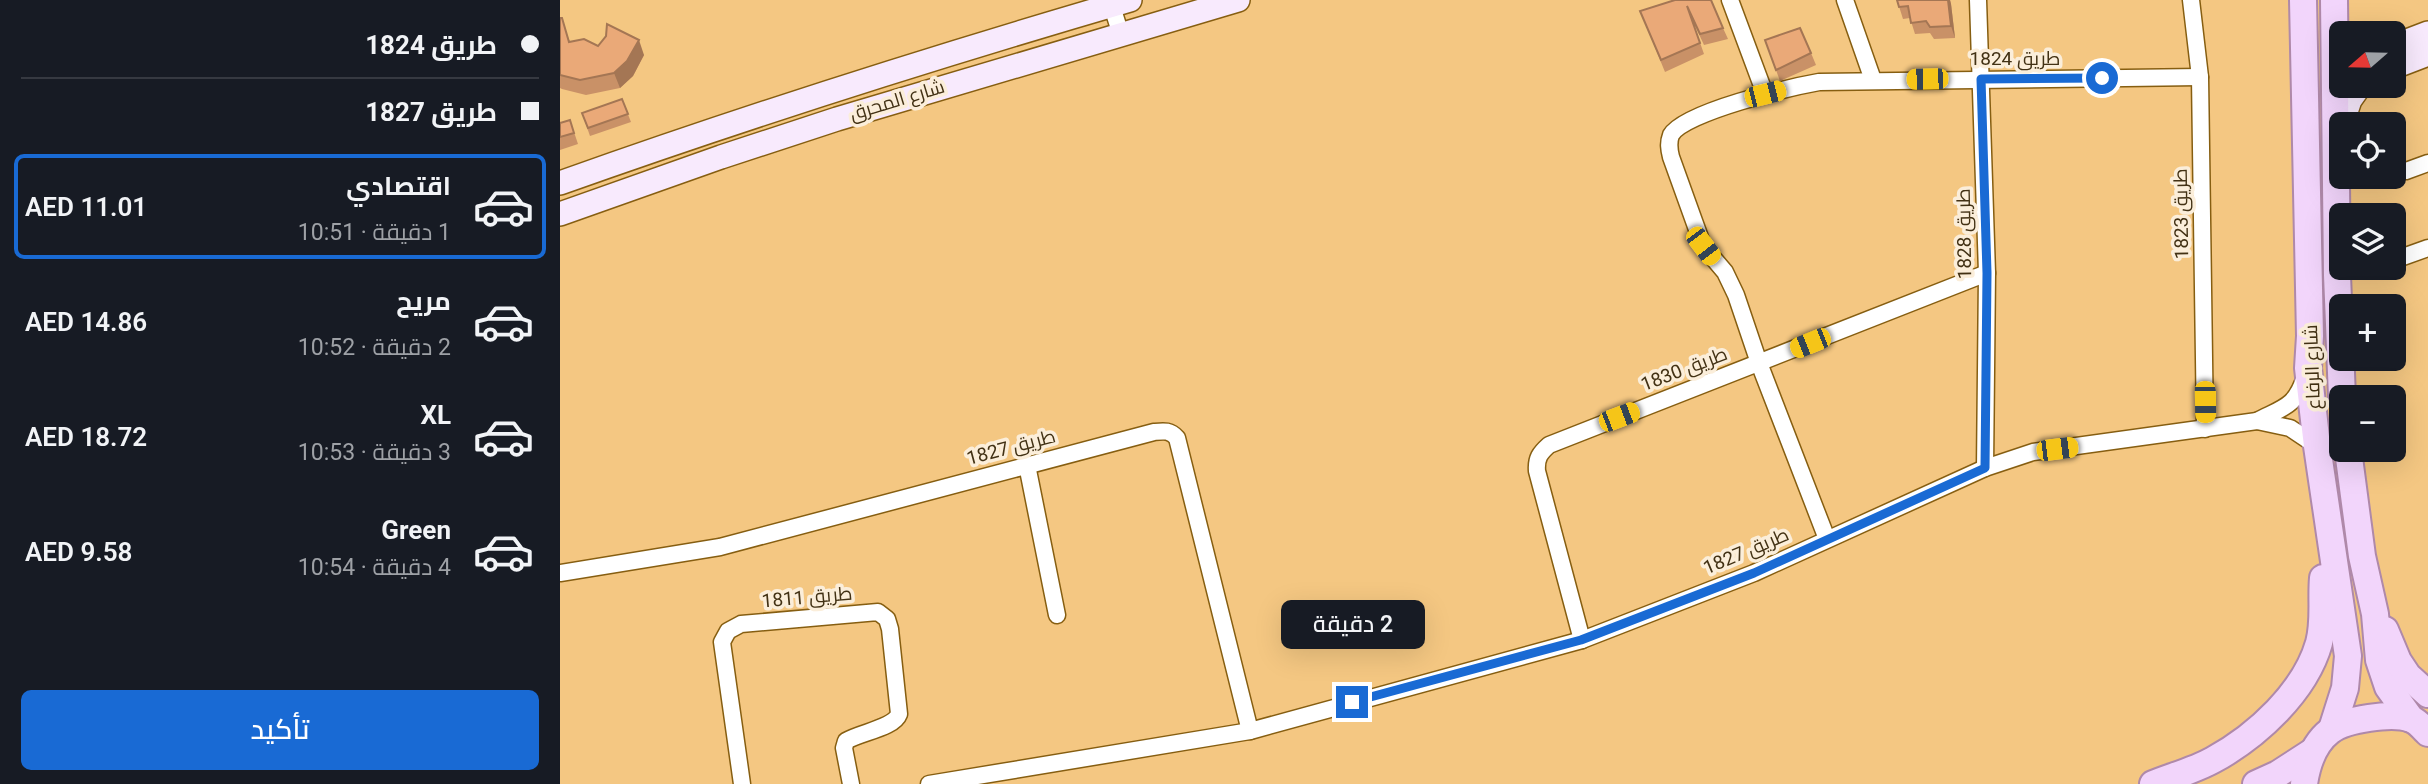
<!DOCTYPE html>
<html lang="ar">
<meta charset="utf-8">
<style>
:root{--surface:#171b24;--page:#20242c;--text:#f1f3f6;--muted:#9ea1a6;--line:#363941;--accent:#196ad4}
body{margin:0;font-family:Roboto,Cairo,sans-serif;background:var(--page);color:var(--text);direction:rtl;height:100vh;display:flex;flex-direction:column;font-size:26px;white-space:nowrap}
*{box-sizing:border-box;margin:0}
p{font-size:23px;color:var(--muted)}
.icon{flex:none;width:38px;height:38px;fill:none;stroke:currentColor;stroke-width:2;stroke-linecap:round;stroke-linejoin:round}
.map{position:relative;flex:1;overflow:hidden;direction:ltr}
.sheet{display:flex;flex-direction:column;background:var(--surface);width:560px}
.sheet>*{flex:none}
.banner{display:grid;align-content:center;height:154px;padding:0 21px;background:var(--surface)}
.needle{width:46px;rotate:250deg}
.controls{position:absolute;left:1769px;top:21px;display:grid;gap:14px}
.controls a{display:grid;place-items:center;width:77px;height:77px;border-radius:10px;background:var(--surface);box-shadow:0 7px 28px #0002;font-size:35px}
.end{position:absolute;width:32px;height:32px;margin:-16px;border:9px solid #196ad4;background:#fff;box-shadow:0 0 0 4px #fff}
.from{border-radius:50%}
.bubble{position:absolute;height:49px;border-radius:10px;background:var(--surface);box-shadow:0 7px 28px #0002;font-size:23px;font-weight:600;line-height:49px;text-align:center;direction:rtl}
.car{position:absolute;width:21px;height:42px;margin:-21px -10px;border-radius:9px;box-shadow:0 0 5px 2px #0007;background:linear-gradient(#f5c518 24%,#345 0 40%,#f5c518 0 76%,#345 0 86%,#f5c518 0)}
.banner b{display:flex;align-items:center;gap:24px;height:66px;font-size:26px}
.banner b+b{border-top:2px solid var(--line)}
.banner i{width:18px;height:18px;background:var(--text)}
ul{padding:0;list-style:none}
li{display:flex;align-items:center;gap:21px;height:105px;margin:0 14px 10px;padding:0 7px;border:4px solid transparent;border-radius:10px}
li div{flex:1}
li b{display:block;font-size:26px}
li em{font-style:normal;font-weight:600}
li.on{border-color:var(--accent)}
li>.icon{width:63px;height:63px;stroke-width:1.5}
.cta{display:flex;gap:14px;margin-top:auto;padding:14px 21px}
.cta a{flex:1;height:80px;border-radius:10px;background:var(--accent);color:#fff;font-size:28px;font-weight:600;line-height:80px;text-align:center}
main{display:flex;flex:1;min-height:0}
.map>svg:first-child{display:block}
</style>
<main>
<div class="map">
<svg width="1868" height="784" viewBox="0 0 1868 784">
<rect width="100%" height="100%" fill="#f4c782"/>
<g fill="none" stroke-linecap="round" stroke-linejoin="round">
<g stroke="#865e11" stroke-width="19">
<g id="street">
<polyline points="550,0 561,35"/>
<polyline points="1170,0 1205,94"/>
<polyline points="1285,0 1313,80"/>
<polyline points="1418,0 1427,273 1425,468"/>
<polyline points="1631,0 1640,77 1645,429"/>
<polyline points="1846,171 1868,163"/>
<polyline points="1840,258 1868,248"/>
<path d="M1745,377C1735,407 1724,407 1697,421L1730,428L1757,446"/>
<polyline points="467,465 497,615"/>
<path d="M1267,539L1199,363L1176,295L1165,272L1143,246L1111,157C1109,149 1108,143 1111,135C1124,112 1231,87 1259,82L1640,77"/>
<path d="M0,573L160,547L594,432C604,431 610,430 617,438L690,731"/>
<path d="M1022,640L977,471C976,458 980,453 989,445L1427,273"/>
<path d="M182,784L162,642L168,631L181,624L318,612L327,619L330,629L339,714C334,728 301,732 286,741L284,748L291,784"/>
<polyline points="369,784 690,731 1022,640 1194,573 1425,468 1473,452 1697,421"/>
</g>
</g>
<g stroke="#865e11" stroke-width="26">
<g id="secondary">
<polyline points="1834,46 1868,33"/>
<polyline points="1834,67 1868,54"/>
<polyline points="1782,124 1790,100 1800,86"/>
<path d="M0,183C188,116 378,56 570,0"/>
<polyline points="0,214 161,157 277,119 678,0"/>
</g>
</g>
<g stroke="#af89a9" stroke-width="30">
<g id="primary">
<polyline points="1743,0 1750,336 1748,368 1757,446 1788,656 1785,688 1772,729"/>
<polyline points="1774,0 1777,275 1782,397"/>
<polyline points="1788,450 1802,556 1815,614 1819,660 1828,687 1851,719"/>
<polyline points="1825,630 1838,661 1848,676 1868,694"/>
<path d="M1593,784C1613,776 1635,770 1653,760C1697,736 1745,692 1759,643C1765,621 1761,600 1763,578"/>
<polyline points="1696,784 1718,774 1752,752"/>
<path d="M1744,784C1747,764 1753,744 1770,731C1785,719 1833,712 1851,719C1857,721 1863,728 1868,733"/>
</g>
</g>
<use href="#street" stroke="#fff" stroke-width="16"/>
<use href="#secondary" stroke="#f8eafd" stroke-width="23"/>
<use href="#primary" stroke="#f2d5fb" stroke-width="26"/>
</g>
<g fill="#c99167">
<polygon points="1115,0 1163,28 1168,39 1144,45 1131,17 1144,54 1105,72 1080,11"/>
<polygon points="1337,0 1390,0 1391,4 1395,38 1374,39 1370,33 1355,34 1350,18 1343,19"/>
<polygon points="0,18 10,42 38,46 46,36 84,55 73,76 60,88 26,95 2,89 0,88"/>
<polygon points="1205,40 1251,53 1256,65 1220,81"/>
<polygon points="62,99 71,122 30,136 22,113"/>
<polygon points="10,120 18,144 0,150 0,121 1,123"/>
</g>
<g fill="#a47654">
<polygon points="1388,0 1390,0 1391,4 1395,38 1391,26"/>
<polygon points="79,40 84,55 73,76 60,88 54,73"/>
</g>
<g fill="#eaa978" stroke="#a47654" stroke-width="2">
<polygon points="1115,0 1151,0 1163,28 1140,34 1127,6 1140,43 1101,60 1080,11"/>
<polygon points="1337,0 1388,0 1391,26 1370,27 1366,21 1351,23 1348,6 1339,7"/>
<polygon points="0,18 2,18 9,42 24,39 38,46 46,36 47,24 79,40 67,61 54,73 20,80 0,75"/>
<polygon points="1240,28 1251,53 1216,70 1205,40"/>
<polygon points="62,99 68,114 28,128 22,113"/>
<polygon points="10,120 14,133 0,137 0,123"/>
</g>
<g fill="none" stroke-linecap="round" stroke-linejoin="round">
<polyline stroke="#196ad4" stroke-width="9" points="792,702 1021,640 1194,573 1425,468 1427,273 1421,79 1542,78"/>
</g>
<g text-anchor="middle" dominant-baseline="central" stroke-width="7" stroke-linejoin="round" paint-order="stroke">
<g font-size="19" fill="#423114" stroke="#fbeeda">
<text x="1455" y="58">طريق 1824</text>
<text transform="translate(337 100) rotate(-17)">شارع المحرق</text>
<text transform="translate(1621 214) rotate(-91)">طريق 1823</text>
<text transform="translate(1404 234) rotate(-91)">طريق 1828</text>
<text transform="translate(1752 367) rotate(-92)">شارع الرفاع</text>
<text transform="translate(1124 369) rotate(-21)">طريق 1830</text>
<text transform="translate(451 447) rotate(-15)">طريق 1827</text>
<text transform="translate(1186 551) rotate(-23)">طريق 1827</text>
<text transform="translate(247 597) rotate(-5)">طريق 1811</text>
</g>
</g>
</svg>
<div class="controls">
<a><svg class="needle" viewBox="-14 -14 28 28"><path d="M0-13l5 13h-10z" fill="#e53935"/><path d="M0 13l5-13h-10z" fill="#9ea1a6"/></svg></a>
<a><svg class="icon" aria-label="locate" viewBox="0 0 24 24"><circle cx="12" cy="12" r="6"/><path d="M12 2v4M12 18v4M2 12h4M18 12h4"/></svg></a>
<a><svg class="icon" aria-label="layers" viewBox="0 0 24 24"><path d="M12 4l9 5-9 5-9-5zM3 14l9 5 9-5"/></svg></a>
<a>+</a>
<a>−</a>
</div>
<i class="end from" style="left:1542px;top:78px"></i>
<i class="end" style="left:792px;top:702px"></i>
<div class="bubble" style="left:721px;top:600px;width:144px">2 دقيقة</div>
<i class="car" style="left:1367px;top:79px;rotate:269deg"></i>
<i class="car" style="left:1205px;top:94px;rotate:76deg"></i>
<i class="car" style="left:1143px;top:246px;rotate:143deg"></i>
<i class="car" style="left:1250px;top:343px;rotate:248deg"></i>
<i class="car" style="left:1645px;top:402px;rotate:179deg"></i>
<i class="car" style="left:1059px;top:417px;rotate:69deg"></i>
<i class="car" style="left:1497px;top:449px;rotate:83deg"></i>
</div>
<section class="sheet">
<div class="banner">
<b><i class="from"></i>طريق 1824</b>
<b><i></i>طريق 1827</b>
</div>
<ul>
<li class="on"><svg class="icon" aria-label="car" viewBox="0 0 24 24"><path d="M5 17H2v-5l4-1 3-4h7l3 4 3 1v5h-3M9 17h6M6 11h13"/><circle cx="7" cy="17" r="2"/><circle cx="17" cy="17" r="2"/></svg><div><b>اقتصادي</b><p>1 دقيقة · 10:51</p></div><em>AED 11.01</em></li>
<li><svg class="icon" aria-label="car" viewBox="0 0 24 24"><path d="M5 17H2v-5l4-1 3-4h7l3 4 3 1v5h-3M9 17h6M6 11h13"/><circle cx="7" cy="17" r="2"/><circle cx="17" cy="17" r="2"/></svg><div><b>مريح</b><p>2 دقيقة · 10:52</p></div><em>AED 14.86</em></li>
<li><svg class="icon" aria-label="car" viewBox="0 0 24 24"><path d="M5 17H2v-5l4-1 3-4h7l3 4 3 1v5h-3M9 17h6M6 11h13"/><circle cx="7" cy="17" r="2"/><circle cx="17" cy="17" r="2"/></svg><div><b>XL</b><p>3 دقيقة · 10:53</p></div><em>AED 18.72</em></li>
<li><svg class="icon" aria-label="car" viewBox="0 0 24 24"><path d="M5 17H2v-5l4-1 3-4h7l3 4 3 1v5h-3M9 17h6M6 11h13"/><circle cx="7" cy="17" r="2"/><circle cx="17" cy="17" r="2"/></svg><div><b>Green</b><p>4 دقيقة · 10:54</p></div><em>AED 9.58</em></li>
</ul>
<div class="cta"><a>تأكيد</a></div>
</section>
</main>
